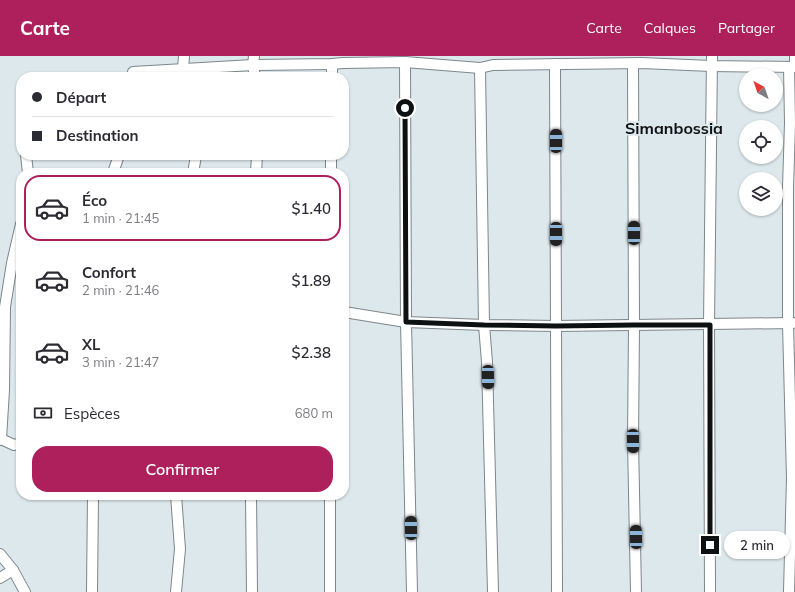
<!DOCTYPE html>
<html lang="fr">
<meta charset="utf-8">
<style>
:root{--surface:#fff;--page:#f7f7f7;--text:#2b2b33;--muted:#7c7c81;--line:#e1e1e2;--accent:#ae205b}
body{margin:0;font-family:Mulish,sans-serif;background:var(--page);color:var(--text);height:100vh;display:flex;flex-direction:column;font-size:15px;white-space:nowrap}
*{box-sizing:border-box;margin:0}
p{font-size:13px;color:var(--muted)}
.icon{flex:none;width:22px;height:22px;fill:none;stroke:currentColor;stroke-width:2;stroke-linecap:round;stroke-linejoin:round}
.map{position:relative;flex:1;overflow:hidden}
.side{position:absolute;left:16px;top:112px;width:333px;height:332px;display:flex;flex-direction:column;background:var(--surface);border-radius:16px;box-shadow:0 1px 3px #0004}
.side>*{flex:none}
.guide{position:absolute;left:16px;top:16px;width:333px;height:88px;border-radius:16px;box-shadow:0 1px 3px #0004;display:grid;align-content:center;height:88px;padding:0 16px;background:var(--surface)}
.needle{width:26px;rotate:320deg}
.tools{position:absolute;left:739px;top:12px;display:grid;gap:8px}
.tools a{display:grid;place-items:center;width:44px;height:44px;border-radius:50%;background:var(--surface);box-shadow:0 1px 3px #0004;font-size:20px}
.end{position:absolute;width:18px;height:18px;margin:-9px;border:5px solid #0d1112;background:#fff;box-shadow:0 0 0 2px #fff}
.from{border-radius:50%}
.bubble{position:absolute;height:28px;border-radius:14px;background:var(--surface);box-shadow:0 1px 3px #0004;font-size:13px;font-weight:600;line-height:28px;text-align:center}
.car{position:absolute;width:12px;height:24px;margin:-12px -6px;border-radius:5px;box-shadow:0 0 3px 1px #0007;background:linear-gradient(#222 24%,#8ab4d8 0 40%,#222 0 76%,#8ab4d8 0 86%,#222 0)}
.guide b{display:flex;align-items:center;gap:14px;height:38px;font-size:15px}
.guide b+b{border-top:1px solid var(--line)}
.guide i{width:10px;height:10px;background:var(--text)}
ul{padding:7px 0 0;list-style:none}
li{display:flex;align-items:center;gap:12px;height:66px;margin:0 8px 6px;padding:0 8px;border:2px solid transparent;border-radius:16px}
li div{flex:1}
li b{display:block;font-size:15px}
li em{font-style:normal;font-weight:600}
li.selected{border-color:var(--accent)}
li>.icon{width:36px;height:36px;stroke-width:1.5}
.pay{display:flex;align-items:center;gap:10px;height:44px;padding:0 16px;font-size:15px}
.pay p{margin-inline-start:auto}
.button{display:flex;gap:8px;margin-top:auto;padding:8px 16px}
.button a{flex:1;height:46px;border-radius:16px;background:var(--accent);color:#fff;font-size:16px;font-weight:600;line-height:46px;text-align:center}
header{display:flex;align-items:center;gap:24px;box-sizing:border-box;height:56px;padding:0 20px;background:var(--accent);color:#fff}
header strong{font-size:19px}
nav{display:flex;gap:22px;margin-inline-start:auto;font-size:14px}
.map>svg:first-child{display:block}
</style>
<header>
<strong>Carte</strong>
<nav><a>Carte</a><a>Calques</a><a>Partager</a></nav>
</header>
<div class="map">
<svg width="795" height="536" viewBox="0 0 795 536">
<rect width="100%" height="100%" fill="#dde8ec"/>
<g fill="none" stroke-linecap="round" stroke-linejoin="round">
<g stroke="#7d878b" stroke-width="12">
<g id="minor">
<polyline points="254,0 253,9 255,21"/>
<polyline points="405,6 406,266 412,536"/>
<polyline points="555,8 557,536"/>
<polyline points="633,8 634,269 633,385 636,536"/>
<polyline points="795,11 795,0"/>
<polyline points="480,12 484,269 487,306 493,536"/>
<polyline points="183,13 184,0"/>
<polyline points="133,16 253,9 332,8 343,7 405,6 480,12 493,9 642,7 711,10 795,11"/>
<polyline points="332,21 332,8"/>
<polyline points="26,99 28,117"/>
<polyline points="113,117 119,99"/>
<polyline points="193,117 196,100"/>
<polyline points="256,117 257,99"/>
<polyline points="331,117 331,99"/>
<polyline points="344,256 406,266 484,269 556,270 793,267"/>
<polyline points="1,383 4,334 5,251 12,207 21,168"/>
<polyline points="0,384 1,383 14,389 21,387"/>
<polyline points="251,439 252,536"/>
<polyline points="0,498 13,514 25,536"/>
<polyline points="0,522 13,514"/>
<polyline points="92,536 93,439"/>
<polyline points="176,536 180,493 176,439"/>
<polyline points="330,536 330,439"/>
<polyline points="710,536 709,269 712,0"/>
<polyline points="789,536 792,422 788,268 788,132 790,67 789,11"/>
</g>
</g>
<use href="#minor" stroke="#fff" stroke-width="10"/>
</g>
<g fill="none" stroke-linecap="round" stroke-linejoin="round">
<polyline stroke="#0d1112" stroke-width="5" points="405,52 406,266 484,269 556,270 634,269 710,269 710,489"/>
</g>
<g text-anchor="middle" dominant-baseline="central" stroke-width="4" stroke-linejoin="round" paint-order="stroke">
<g font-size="16" font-weight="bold" fill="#0d1112" stroke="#dde8ec">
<text x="674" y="72">Simanbossia</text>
</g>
</g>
</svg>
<div class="tools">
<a><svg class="needle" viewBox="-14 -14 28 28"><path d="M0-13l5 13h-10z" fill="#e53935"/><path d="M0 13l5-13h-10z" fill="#7c7c81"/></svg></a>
<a><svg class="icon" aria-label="locate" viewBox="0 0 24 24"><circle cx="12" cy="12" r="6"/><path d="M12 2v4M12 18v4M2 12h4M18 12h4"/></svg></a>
<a><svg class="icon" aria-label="layers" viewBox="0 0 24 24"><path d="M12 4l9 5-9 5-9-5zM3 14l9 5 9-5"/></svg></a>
</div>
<i class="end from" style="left:405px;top:52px"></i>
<i class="end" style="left:710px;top:489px"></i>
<div class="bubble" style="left:724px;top:475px;width:66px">2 min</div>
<i class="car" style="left:556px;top:85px;rotate:0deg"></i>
<i class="car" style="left:634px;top:177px;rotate:0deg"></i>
<i class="car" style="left:556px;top:178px;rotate:180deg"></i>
<i class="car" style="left:488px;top:321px;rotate:179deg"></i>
<i class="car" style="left:633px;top:385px;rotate:179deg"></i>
<i class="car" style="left:411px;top:472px;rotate:359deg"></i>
<i class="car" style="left:636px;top:481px;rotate:359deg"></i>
<div class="guide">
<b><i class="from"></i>Départ</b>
<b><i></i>Destination</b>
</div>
<section class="side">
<ul>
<li class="selected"><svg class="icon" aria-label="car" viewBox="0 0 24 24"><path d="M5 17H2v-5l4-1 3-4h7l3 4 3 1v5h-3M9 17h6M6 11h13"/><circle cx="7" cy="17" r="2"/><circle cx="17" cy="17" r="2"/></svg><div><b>Éco</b><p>1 min · 21:45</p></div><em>$1.40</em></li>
<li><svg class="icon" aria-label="car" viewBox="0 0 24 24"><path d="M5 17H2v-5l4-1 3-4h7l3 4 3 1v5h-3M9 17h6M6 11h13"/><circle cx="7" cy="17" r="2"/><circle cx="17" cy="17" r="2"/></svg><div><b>Confort</b><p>2 min · 21:46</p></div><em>$1.89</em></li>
<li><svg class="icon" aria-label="car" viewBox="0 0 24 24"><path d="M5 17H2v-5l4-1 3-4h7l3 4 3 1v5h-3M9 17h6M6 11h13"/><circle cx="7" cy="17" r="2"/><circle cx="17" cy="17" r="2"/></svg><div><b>XL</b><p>3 min · 21:47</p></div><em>$2.38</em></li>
</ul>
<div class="pay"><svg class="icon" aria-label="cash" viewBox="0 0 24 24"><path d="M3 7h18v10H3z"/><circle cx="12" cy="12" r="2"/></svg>Espèces<p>680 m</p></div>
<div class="button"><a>Confirmer</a></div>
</section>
</div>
